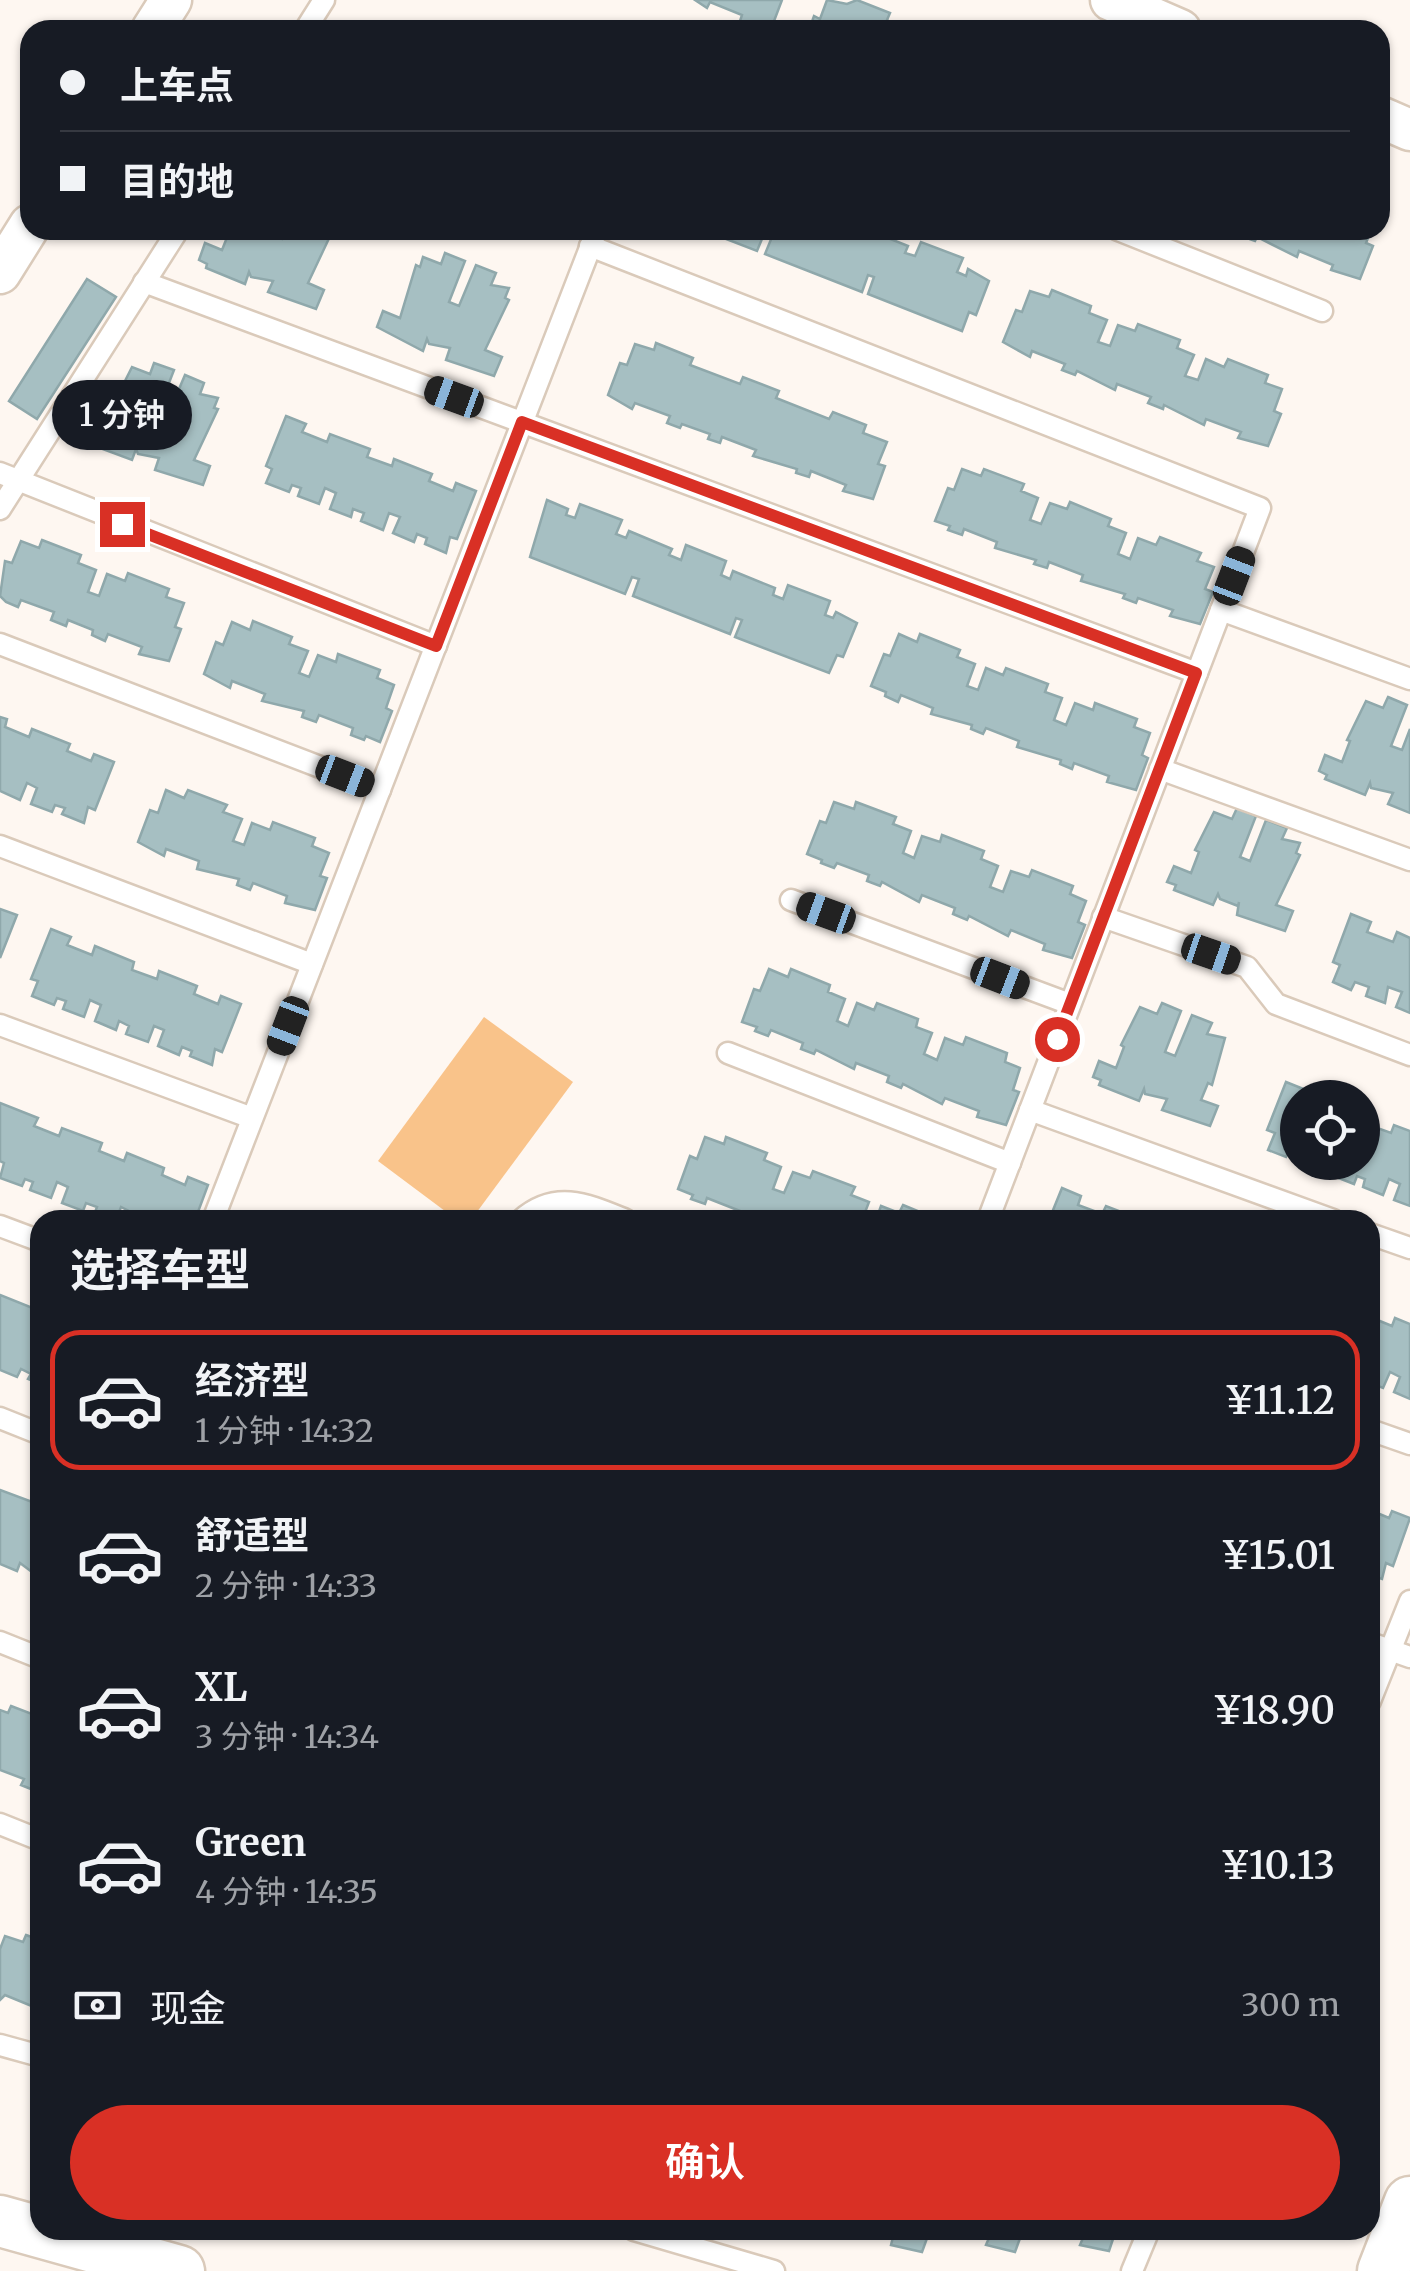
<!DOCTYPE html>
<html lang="zh">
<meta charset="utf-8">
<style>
:root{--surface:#171b24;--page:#242831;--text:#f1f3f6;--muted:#9ea1a6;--line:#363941;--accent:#d93025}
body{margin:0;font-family:Merriweather,"Noto Sans SC",serif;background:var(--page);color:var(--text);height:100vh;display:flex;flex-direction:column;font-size:38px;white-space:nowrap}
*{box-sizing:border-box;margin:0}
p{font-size:32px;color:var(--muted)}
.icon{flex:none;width:55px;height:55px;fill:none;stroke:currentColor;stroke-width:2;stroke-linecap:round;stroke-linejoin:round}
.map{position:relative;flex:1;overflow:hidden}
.drawer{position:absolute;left:30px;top:1210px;width:1350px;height:1030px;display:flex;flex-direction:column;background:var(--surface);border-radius:30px;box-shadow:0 2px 8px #0004}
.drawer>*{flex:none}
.top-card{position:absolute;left:20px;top:20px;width:1370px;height:220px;border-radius:30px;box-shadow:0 2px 8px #0004;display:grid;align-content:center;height:220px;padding:0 40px;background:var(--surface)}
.buttons{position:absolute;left:1280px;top:1080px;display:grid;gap:20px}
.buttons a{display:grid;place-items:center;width:100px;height:100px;border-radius:50%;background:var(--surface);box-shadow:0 2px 8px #0004;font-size:50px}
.end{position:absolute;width:45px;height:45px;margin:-22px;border:12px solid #d93025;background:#fff;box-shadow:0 0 0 5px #fff}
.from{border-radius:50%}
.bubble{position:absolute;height:70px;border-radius:35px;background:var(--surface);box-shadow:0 2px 8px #0004;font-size:32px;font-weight:600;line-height:70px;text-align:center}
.car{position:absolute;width:30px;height:60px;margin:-30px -15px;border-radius:12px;box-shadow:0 0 8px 2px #0007;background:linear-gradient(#222 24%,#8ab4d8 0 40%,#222 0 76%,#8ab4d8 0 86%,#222 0)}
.top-card b{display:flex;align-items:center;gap:35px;height:95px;font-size:38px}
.top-card b+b{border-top:2px solid var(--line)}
.top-card i{width:25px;height:25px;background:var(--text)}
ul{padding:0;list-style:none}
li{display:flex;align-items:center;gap:30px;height:140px;margin:0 20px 15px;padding:0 20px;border:5px solid transparent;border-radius:30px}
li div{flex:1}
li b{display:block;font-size:38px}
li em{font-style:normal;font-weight:600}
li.selected{border-color:var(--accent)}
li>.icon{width:90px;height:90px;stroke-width:1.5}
h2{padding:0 40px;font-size:45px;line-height:120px}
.pay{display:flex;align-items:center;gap:25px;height:110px;padding:0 40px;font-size:38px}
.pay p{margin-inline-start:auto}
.primary-button{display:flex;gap:20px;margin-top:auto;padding:20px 40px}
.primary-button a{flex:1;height:115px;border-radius:60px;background:var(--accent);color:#fff;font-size:40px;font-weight:600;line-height:115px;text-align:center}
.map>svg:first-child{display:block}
</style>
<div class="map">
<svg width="1410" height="2271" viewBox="0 0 1410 2271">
<rect width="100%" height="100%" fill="#fef7f1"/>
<polygon fill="#f9c38a" points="484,1017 573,1082 471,1220 457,1220 378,1161"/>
<g fill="#a6bfc2" stroke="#8fa8ab" stroke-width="2.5">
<polygon points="695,0 782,0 771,29 740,21 742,15 710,2 707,8"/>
<polygon points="827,0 847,4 857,0 890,13 887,20 903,30 809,30 814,16 820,19"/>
<polygon points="230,230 273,230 271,235 282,239 285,230 332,232 308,283 324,290 316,309 268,292 273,281 251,277 249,272 245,284 206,268 207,264 199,260 205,243 222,250"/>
<polygon points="703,230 854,230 863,236 868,230 908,246 905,253 915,256 921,242 963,258 957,272 966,276 968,269 989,281 976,315 969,312 962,331 868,294 874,277 868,275 862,292 765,254 772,237 764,234 757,251"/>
<polygon points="1243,230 1371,230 1366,243 1373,246 1360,279 1331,270 1333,265 1299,251 1297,257 1257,237 1255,241 1241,236"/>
<polygon points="445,253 465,261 449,302 459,306 476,265 496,273 491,285 509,288 505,298 509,300 485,350 502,357 494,376 446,360 450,348 429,344 427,339 423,351 377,327 383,311 400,318 416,265 420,267 423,257 441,264"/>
<polygon points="87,279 116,297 37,419 9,401"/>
<polygon points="1052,290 1091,306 1089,313 1107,320 1098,342 1110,346 1118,325 1135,331 1138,324 1180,340 1177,348 1194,355 1185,376 1198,380 1206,359 1224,367 1228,359 1268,375 1265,383 1282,389 1274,411 1281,414 1268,446 1238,438 1241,432 1206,419 1204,425 1164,405 1163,409 1148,403 1151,397 1117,384 1115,390 1077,371 1075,375 1062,370 1065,364 1032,351 1030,357 1003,342 1016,310 1022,312 1030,291 1049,297"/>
<polygon points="656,343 693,358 690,365 740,384 743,377 779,391 776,398 829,419 833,412 866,425 863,433 887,442 878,464 885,466 873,499 843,491 846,485 811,471 809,477 796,473 797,469 753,456 756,450 722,437 720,443 708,439 710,434 682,424 680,428 667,423 670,416 635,403 632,409 608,395 620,363 627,365 635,344 654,350"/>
<polygon points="154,363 174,370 158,411 168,415 185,375 204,383 200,394 218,398 214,408 218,409 194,460 210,466 203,485 155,470 159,458 138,454 136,449 132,460 92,445 94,440 86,437 92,421 109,427 117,407 113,405 132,367 150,374"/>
<polygon points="286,416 306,424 302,432 327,442 330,434 370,449 367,457 392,466 394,459 432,474 429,481 453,491 456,483 476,491 457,539 450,537 446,553 425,544 427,538 417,534 414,542 393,533 400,517 389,513 383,530 361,521 364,513 353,509 351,517 330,509 336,493 325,488 319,504 298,496 301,488 292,485 289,492 266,483 272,469 266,466"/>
<polygon points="962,469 981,476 984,469 1024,484 1021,491 1038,498 1030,520 1041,524 1050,503 1067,509 1070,502 1111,519 1108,526 1126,533 1118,554 1130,559 1138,538 1156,545 1160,537 1201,553 1197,561 1214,567 1205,589 1213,592 1200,624 1170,616 1173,610 1138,598 1136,603 1123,598 1125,594 1081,581 1083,575 1049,562 1047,568 1034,564 1036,560 995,548 997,542 964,529 962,535 948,530 950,526 935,521 948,488 954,490"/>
<polygon points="547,500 568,509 566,515 575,518 580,504 622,520 616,534 626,538 629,531 672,549 669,555 681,560 686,545 726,561 721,575 730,579 733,571 775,588 773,595 783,599 788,585 830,601 825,615 833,618 836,612 857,623 843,657 837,655 829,673 735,637 742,620 736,618 730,634 633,596 639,579 632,577 625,594 530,557"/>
<polygon points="42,540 81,555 78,563 96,570 88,592 99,596 107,574 125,581 128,573 169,589 166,597 184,603 175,627 181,629 169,661 139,654 142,647 108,634 105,641 92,635 93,630 68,620 66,626 51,620 54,612 21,600 18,607 6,602 0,596 5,561 12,563 21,541 39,548"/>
<polygon points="253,621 292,637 289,644 308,651 299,673 309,677 318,655 336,662 338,654 380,670 377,678 394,685 386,708 392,711 380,742 366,736 364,740 351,735 353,728 319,715 316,722 302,717 304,711 262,701 265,694 232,681 230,688 204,674 216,642 223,645 232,622 250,630"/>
<polygon points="899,634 917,642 920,634 960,650 957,657 975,664 967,686 978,690 986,668 1003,675 1006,668 1048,684 1045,692 1062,698 1054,720 1066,725 1075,703 1093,710 1095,703 1137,719 1134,727 1150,733 1142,755 1148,758 1136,790 1107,782 1109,776 1074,763 1072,769 1060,764 1061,760 1017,747 1019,741 986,728 983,734 971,729 972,725 931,714 933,708 901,695 898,702 885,696 886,692 871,686 884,654 890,656"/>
<polygon points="1388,697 1407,705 1391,746 1402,750 1410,729 1410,813 1388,804 1393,793 1371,788 1370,783 1365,795 1325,779 1327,775 1319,771 1325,755 1342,762 1350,741 1347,740 1366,701 1383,708"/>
<polygon points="0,717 7,719 5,727 29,737 32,729 70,744 67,751 91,761 94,754 114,762 95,810 88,807 84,823 62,814 65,808 55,805 52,812 31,804 37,788 27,783 20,800 0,791"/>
<polygon points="166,790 184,798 188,790 227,805 223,812 242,819 233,841 244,845 252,823 270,830 273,822 315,838 312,846 329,853 320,876 327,878 315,910 285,903 287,896 253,883 250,890 237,885 239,879 197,869 199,861 166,849 164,856 138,842 150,810 158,813"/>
<polygon points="834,802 854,809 856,802 896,817 893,824 911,831 903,853 914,858 922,836 940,842 942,835 984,851 981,859 998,866 990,887 1003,892 1011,871 1029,877 1032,870 1073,886 1070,894 1086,901 1078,922 1085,925 1072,958 1043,950 1045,944 1011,930 1008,936 969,916 967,920 953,914 955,908 922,895 919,902 882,882 880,886 867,881 869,875 837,863 834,868 821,863 822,860 807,854 820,821 826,823"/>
<polygon points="1237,808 1256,816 1240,857 1250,861 1266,820 1287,828 1282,839 1300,843 1296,853 1300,855 1276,905 1293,911 1285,931 1237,915 1239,902 1238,906 1220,899 1218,894 1213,905 1174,890 1176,885 1167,882 1174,866 1191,873 1199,852 1195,850 1214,812 1232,819"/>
<polygon points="0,909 17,915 0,958"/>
<polygon points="1351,914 1371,922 1367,932 1393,942 1397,932 1410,938 1410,1013 1396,1007 1402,992 1388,987 1385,1003 1366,996 1369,987 1355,982 1351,990 1333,982 1340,965 1333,962"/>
<polygon points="51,929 71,937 67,945 92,955 95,946 134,962 132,970 157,979 159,971 197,986 194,994 218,1004 221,996 241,1004 222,1052 215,1049 212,1065 190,1056 192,1051 182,1047 179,1055 158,1046 164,1030 154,1026 148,1042 126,1034 129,1026 119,1021 116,1030 95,1021 101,1005 90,1000 84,1017 63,1009 66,1001 57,998 54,1005 32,996 38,981 31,979"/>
<polygon points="769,969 788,977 791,969 830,985 828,992 845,999 837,1021 848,1026 857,1003 874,1010 877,1003 918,1019 916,1027 932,1033 924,1054 937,1060 945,1038 963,1045 966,1037 1007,1053 1005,1062 1020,1068 1013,1090 1019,1092 1006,1125 977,1117 979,1111 945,1098 942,1104 903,1084 901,1088 887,1082 889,1076 856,1063 854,1069 816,1050 814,1054 801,1049 803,1043 771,1030 768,1036 755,1031 757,1027 742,1022 754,989 760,991"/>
<polygon points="1162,1003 1181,1011 1165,1052 1175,1056 1192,1015 1212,1023 1207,1034 1225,1038 1212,1085 1208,1083 1201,1100 1218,1106 1210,1126 1162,1110 1167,1099 1145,1094 1144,1089 1139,1101 1099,1085 1101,1080 1093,1077 1099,1061 1116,1068 1124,1047 1121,1045 1140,1007 1157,1014"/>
<polygon points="1286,1082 1306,1090 1303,1098 1298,1098 1298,1152 1290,1149 1286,1157 1268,1150 1275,1133 1267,1130"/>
<polygon points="0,1103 38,1118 34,1126 59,1136 62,1128 102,1143 99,1151 124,1161 127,1153 164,1168 162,1175 185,1185 188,1177 208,1185 195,1220 128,1220 131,1212 121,1207 116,1220 106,1220 94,1215 97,1207 86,1203 83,1211 62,1203 68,1187 57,1182 51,1198 30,1190 33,1182 25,1179 22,1186 0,1178 4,1163 0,1161"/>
<polygon points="1362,1112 1370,1115 1366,1124 1391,1133 1394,1125 1410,1131 1410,1206 1394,1200 1400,1184 1389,1179 1383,1195 1363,1187 1365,1179 1357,1176 1354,1184 1331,1175 1336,1162 1362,1162"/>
<polygon points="705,1137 724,1144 726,1137 767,1153 764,1160 781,1167 773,1189 784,1193 793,1172 810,1178 813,1171 855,1187 851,1195 869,1202 862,1220 746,1220 737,1217 740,1211 707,1198 705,1204 691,1199 693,1195 678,1189 690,1156 697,1159"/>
<polygon points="1062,1188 1081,1196 1078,1205 1102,1214 1106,1206 1142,1220 1049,1220"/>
<polygon points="903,1205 939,1220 876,1220 881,1206 899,1213"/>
<polygon points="0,1295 35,1309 32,1317 40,1320 40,1384 28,1379 31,1374 21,1369 17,1377 0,1370"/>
<polygon points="1370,1317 1392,1326 1395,1318 1410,1324 1410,1399 1394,1392 1400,1377 1390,1372 1383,1388 1370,1383"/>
<polygon points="0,1490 35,1503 32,1511 40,1514 40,1578 20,1563 17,1571 0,1564"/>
<polygon points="1370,1510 1389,1518 1392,1511 1410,1518 1393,1566 1386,1563 1382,1579 1370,1575"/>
<polygon points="11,1706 40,1717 40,1788 36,1791 21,1785 24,1779 0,1770 0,1710 8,1713"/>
<polygon points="26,1935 40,1940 40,2016 39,2009 5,1995 0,2000 0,1949 5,1936 23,1942"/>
<polygon points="874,2230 930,2230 922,2252 891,2245 893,2237"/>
<polygon points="967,2230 1023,2230 1015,2252 986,2245 989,2238"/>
<polygon points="1060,2230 1116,2230 1109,2251 1080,2245 1083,2238"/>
</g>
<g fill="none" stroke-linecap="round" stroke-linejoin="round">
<g stroke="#dacaba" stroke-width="25">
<g id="service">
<polyline points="305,30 324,0"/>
<polyline points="1118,230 1322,311"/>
<polyline points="590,246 1260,508 988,1220"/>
<polyline points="144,282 1197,673"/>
<polyline points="0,473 436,646"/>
<polyline points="0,509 178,230"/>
<polyline points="1221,610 1410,679"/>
<polyline points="0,644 380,790"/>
<polyline points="1160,769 1410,860"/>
<polyline points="0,846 312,964"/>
<polyline points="791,900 1070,1004"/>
<polyline points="1103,917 1247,967 1276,1004 1410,1055"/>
<polyline points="0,1025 252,1118"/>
<polyline points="728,1053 1010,1163"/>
<polyline points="1030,1110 1333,1220"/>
<polyline points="213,1220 597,230"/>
<path d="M521,1220C556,1189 589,1205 626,1220"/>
<polyline points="0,1226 40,1241"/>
<polyline points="1370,1234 1410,1248"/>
<polyline points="0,1418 40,1434"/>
<polyline points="1370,1430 1410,1444"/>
<polyline points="0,1642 40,1658"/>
<polyline points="1370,1643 1410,1657"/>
<polyline points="1370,1701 1410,1601"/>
<polyline points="0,1824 40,1840"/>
<polyline points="0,2045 40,2056"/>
<polyline points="634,2230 774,2271"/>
<polyline points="1132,2271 1149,2230"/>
</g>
</g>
<g stroke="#dacaba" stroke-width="45">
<g id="minor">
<polyline points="1111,0 1180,30"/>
<polyline points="152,30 171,0"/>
<polyline points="1380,117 1410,130"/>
<polyline points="0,273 30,225"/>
</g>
</g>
<g stroke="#dacaba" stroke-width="55">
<g id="tertiary">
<polyline points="0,2221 179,2271"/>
<polyline points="1383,2271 1410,2202"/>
</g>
</g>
<use href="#service" stroke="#fff" stroke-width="20"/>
<use href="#minor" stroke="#fff" stroke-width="40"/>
<use href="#tertiary" stroke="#fff" stroke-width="50"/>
</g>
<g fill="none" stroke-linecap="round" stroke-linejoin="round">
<polyline stroke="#d93025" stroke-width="12" points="122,524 436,646 522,422 1196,673 1057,1039"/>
</g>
</svg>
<div class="buttons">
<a><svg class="icon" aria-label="locate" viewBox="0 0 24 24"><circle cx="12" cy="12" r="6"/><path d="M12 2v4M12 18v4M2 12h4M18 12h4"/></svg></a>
</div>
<i class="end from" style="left:1057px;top:1039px"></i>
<i class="end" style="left:122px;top:524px"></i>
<div class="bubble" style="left:52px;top:380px;width:140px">1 分钟</div>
<i class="car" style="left:454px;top:397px;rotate:290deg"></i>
<i class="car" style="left:1234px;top:576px;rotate:21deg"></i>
<i class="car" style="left:345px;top:776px;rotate:111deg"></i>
<i class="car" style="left:826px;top:913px;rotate:290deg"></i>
<i class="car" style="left:1211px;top:954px;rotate:109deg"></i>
<i class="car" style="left:1000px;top:978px;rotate:111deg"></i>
<i class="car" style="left:288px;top:1026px;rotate:201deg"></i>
<div class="top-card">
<b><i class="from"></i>上车点</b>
<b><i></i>目的地</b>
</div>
<section class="drawer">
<h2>选择车型</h2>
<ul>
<li class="selected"><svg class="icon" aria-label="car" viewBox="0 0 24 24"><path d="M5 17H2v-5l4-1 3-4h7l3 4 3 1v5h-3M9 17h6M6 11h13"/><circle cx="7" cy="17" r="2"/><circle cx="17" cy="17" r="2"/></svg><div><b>经济型</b><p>1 分钟 · 14:32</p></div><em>¥11.12</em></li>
<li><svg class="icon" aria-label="car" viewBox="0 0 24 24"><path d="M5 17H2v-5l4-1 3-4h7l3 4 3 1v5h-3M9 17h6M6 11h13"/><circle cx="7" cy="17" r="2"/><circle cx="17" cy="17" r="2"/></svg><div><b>舒适型</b><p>2 分钟 · 14:33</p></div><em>¥15.01</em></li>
<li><svg class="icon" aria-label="car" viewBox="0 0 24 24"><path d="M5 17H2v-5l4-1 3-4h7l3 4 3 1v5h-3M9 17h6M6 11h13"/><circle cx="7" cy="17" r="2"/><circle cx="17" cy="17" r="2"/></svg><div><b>XL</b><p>3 分钟 · 14:34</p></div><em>¥18.90</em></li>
<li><svg class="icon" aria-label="car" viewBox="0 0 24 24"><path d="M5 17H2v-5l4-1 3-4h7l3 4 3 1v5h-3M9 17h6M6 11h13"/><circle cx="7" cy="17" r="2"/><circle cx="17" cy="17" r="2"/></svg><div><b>Green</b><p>4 分钟 · 14:35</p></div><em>¥10.13</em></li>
</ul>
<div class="pay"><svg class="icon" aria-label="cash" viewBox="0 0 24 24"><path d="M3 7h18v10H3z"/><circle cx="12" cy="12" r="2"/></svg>现金<p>300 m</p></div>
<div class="primary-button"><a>确认</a></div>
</section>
</div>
